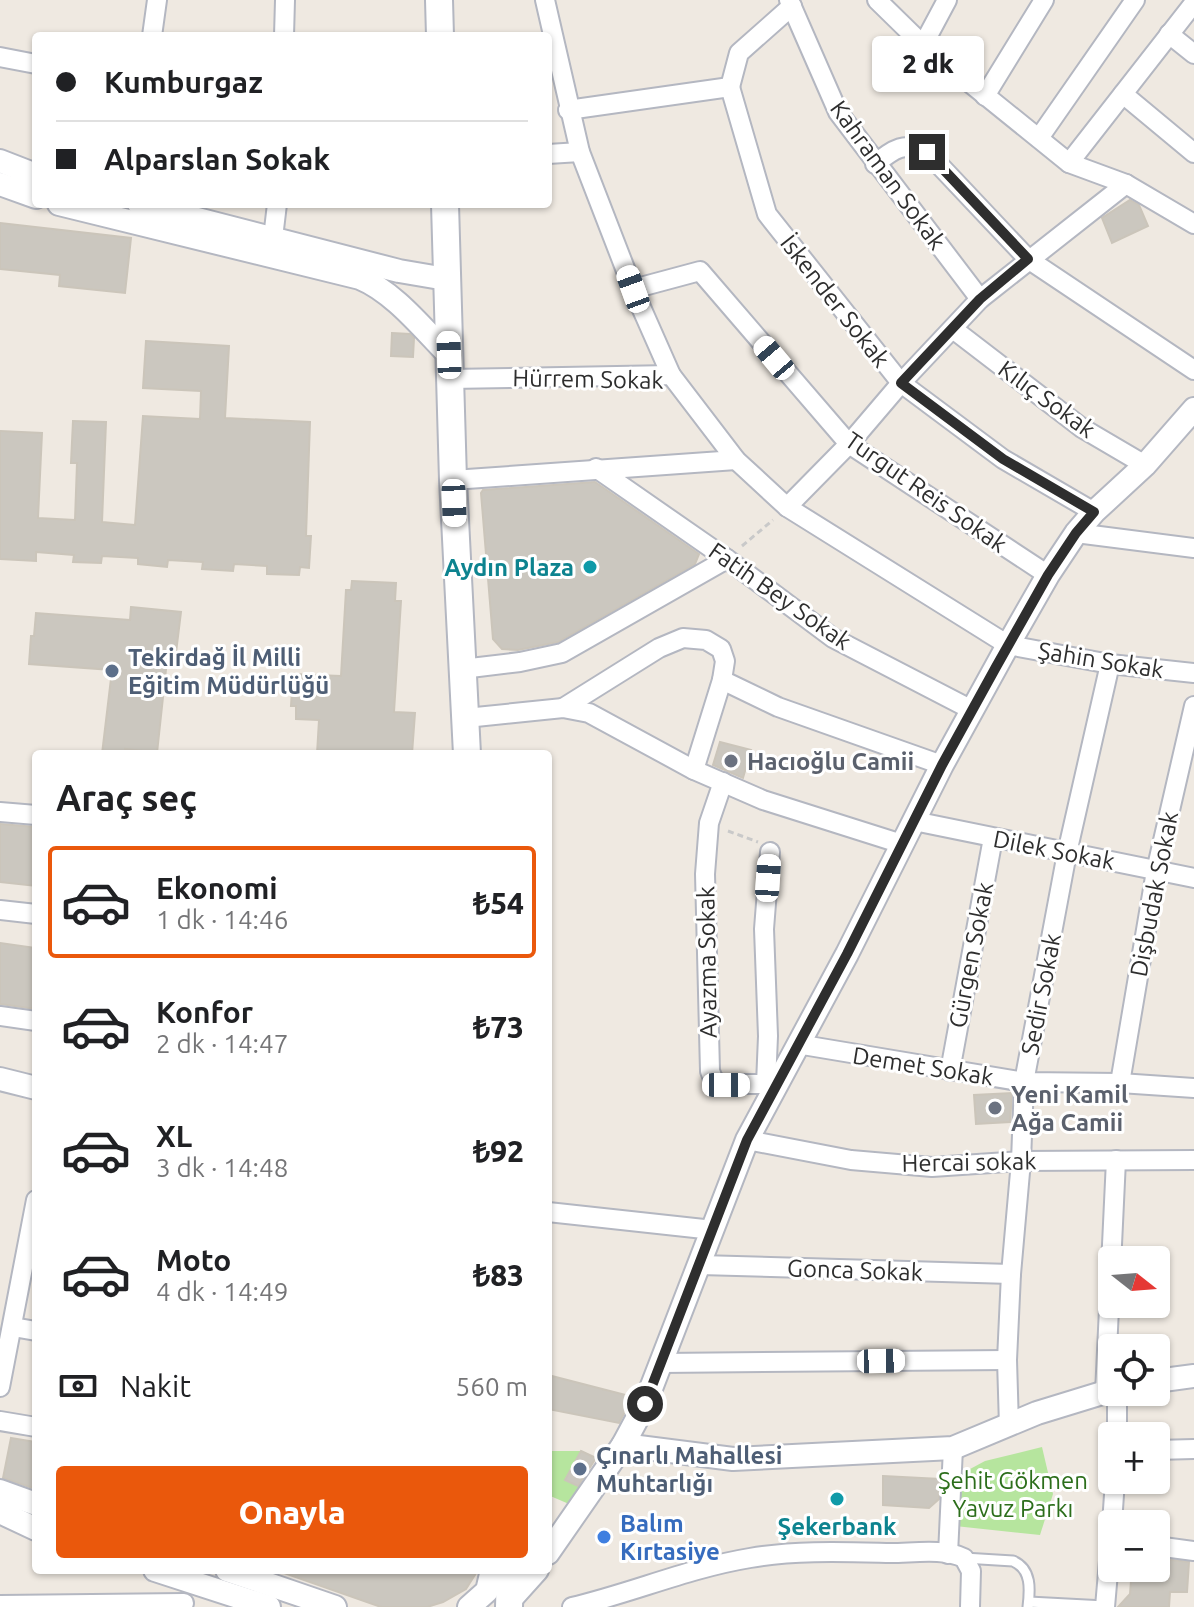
<!DOCTYPE html>
<html lang="tr">
<meta charset="utf-8">
<style>
:root{--surface:#fff;--page:#f2f2f2;--text:#202124;--muted:#757577;--line:#e0e0e0;--accent:#ea580c}
body{margin:0;font-family:Ubuntu,sans-serif;background:var(--page);color:var(--text);height:100vh;display:flex;flex-direction:column;font-size:30px;white-space:nowrap}
*{box-sizing:border-box;margin:0}
p{font-size:26px;color:var(--muted)}
.icon{flex:none;width:44px;height:44px;fill:none;stroke:currentColor;stroke-width:2;stroke-linecap:round;stroke-linejoin:round}
.map{position:relative;flex:1;overflow:hidden}
.panel{position:absolute;left:32px;top:750px;width:520px;height:824px;display:flex;flex-direction:column;background:var(--surface);border-radius:8px;box-shadow:0 2px 6px #0004}
.panel>*{flex:none}
.banner{position:absolute;left:32px;top:32px;width:520px;height:176px;border-radius:8px;box-shadow:0 2px 6px #0004;display:grid;align-content:center;height:176px;padding:0 24px;background:var(--surface)}
.needle{width:52px;rotate:107deg}
.fabs{position:absolute;left:1098px;top:1246px;display:grid;gap:16px}
.fabs a{display:grid;place-items:center;width:72px;height:72px;border-radius:8px;background:var(--surface);box-shadow:0 2px 6px #0004;font-size:40px}
.end{position:absolute;width:36px;height:36px;margin:-18px;border:10px solid #2e2e2e;background:#fff;box-shadow:0 0 0 4px #fff}
.from{border-radius:50%}
.bubble{position:absolute;height:56px;border-radius:8px;background:var(--surface);box-shadow:0 2px 6px #0004;font-size:26px;font-weight:800;line-height:56px;text-align:center}
.car{position:absolute;width:24px;height:48px;margin:-24px -12px;border-radius:10px;box-shadow:0 0 6px 2px #0007;background:linear-gradient(#fff 24%,#345 0 40%,#fff 0 76%,#345 0 86%,#fff 0)}
.banner b{display:flex;align-items:center;gap:28px;height:76px;font-size:30px}
.banner b+b{border-top:2px solid var(--line)}
.banner i{width:20px;height:20px;background:var(--text)}
ul{padding:0;list-style:none}
li{display:flex;align-items:center;gap:24px;height:112px;margin:0 16px 12px;padding:0 8px;border:4px solid transparent;border-radius:8px}
li div{flex:1}
li b{display:block;font-size:30px}
li em{font-style:normal;font-weight:800}
li.current{border-color:var(--accent)}
li>.icon{width:72px;height:72px;stroke-width:1.5}
h2{padding:0 24px;font-size:36px;line-height:96px}
.pay{display:flex;align-items:center;gap:20px;height:88px;padding:0 24px;font-size:30px}
.pay p{margin-inline-start:auto}
.cta{display:flex;gap:16px;margin-top:auto;padding:16px 24px}
.cta a{flex:1;height:92px;border-radius:8px;background:var(--accent);color:#fff;font-size:32px;font-weight:800;line-height:92px;text-align:center}
.map>svg:first-child{display:block}
</style>
<div class="map">
<svg width="1194" height="1607" viewBox="0 0 1194 1607">
<rect width="100%" height="100%" fill="#efe9e1"/>
<g fill="#b6e59e">
<polygon points="1042,1447 1053,1494 1040,1535 955,1526 957,1476 985,1461"/>
<polygon points="548,1451 581,1451 565,1479 580,1487 569,1504 548,1495"/>
</g>
<g fill="#cbc7bf" stroke="#cbc5ba" stroke-width="2">
<polygon points="1130,200 1139,205 1148,226 1112,243 1102,218"/>
<polygon points="0,223 131,238 125,293 59,286 60,275 0,269"/>
<polygon points="392,333 410,334 414,338 413,357 391,356"/>
<polygon points="146,341 229,346 225,418 310,422 306,536 311,536 309,568 300,567 299,575 267,574 267,566 234,564 233,571 202,569 203,562 168,560 167,567 138,564 138,558 102,556 101,563 73,562 74,555 36,552 36,561 0,559 0,431 42,433 38,518 75,520 77,463 71,463 73,421 106,422 102,522 135,525 143,416 200,419 201,391 143,388"/>
<polygon points="595,482 699,554 695,564 558,642 518,650 502,649 493,639 481,493 483,490"/>
<polygon points="352,581 396,583 395,601 401,601 394,712 415,713 412,754 317,754 319,720 296,719 296,706 291,706 293,674 341,676 346,590 351,590"/>
<polygon points="131,607 181,612 175,661 167,660 157,753 125,749 125,754 102,754 112,670 29,664 31,636 34,636 36,613 130,620"/>
<polygon points="720,742 751,750 743,778 713,765"/>
<polygon points="0,824 36,827 36,886 0,882"/>
<polygon points="0,943 36,948 36,1009 0,1004"/>
<polygon points="1012,1093 1010,1122 976,1124 974,1095"/>
<polygon points="548,1375 633,1397 619,1423 548,1409"/>
<polygon points="11,1438 36,1442 36,1489 3,1478"/>
<polygon points="581,1451 596,1458 578,1486 565,1480"/>
<polygon points="883,1476 940,1479 939,1499 929,1508 883,1505"/>
<polygon points="1156,1558 1189,1562 1187,1592 1170,1592 1169,1607 1118,1607 1130,1594 1132,1568 1156,1568"/>
<polygon points="282,1570 478,1570 466,1589 443,1602 427,1607 381,1607 281,1572"/>
</g>
<g fill="none" stroke-linecap="round" stroke-linejoin="round">
<g stroke="#b4b7c1" stroke-width="13">
<g id="service">
<path d="M964,1558L1013,1561C1032,1569 1030,1590 1028,1607"/>
<polyline points="1029,1602 1105,1606"/>
</g>
</g>
<g stroke="#b4b7c1" stroke-width="22">
<g id="minor">
<polyline points="545,0 580,152 633,289 671,375"/>
<polyline points="789,0 838,112 980,299"/>
<polyline points="877,0 923,45 1069,163 1126,184 1194,224"/>
<polyline points="1169,34 1194,54"/>
<polyline points="152,36 157,0"/>
<polyline points="284,36 285,0"/>
<polyline points="923,45 947,0"/>
<polyline points="0,57 36,64"/>
<polyline points="730,87 767,214 901,383 1003,459 1094,512"/>
<polyline points="730,87 739,53 792,6"/>
<polyline points="1123,94 1194,153"/>
<polyline points="985,96 1044,0"/>
<polyline points="568,110 730,87"/>
<polyline points="1039,138 1135,0"/>
<polyline points="548,154 580,152"/>
<polyline points="1069,163 1194,3"/>
<path d="M875,164C894,149 904,141 927,152L1028,259L1194,370"/>
<polyline points="273,238 277,204"/>
<polyline points="633,289 700,271 849,444 1048,575"/>
<polyline points="953,329 1082,428 1145,465"/>
<polyline points="450,379 671,375 736,460 787,507 1008,645 1110,664 1194,673"/>
<polyline points="596,468 727,559 833,638 972,710"/>
<polyline points="453,480 736,460"/>
<polyline points="787,507 849,444 901,383 980,299 1126,184"/>
<polyline points="1076,533 1194,548"/>
<polyline points="462,669 520,662 562,653 727,559"/>
<polyline points="722,680 778,707 942,765"/>
<polyline points="563,708 659,648 683,638 706,640 721,649 725,661 722,680 694,770"/>
<polyline points="466,718 563,708 589,713 694,770 763,800 902,844"/>
<polyline points="723,782 709,823 705,874 710,1071 713,1079 719,1084 766,1084 772,1091"/>
<polyline points="0,812 36,815"/>
<polyline points="914,821 1194,878"/>
<polyline points="0,910 36,914"/>
<polyline points="0,1016 36,1021"/>
<polyline points="797,1044 1024,1082 1120,1083 1194,1088"/>
<polyline points="950,1071 993,838"/>
<polyline points="1120,1083 1156,871 1194,706"/>
<polyline points="766,1084 768,1036 764,929 770,852"/>
<polyline points="747,1140 851,1160 932,1167 1021,1161 1194,1160"/>
<polyline points="548,1212 713,1230"/>
<polyline points="700,1265 1011,1274"/>
<polyline points="13,1327 36,1331"/>
<polyline points="661,1363 1007,1360"/>
<polyline points="0,1387 36,1200"/>
<polyline points="1105,1393 1116,1160"/>
<polyline points="0,1421 36,1427"/>
<polyline points="1009,1426 1007,1360 1011,1274 1021,1161 1024,1082 1067,853 1110,664"/>
<polyline points="1117,1436 1117,1392"/>
<polyline points="1156,1450 1194,1449"/>
<polyline points="1112,1524 1115,1480"/>
<polyline points="1156,1546 1194,1551"/>
<polyline points="948,1554 953,1448"/>
<polyline points="0,1605 184,1603"/>
<path d="M572,1607C632,1593 689,1568 750,1558C795,1550 845,1552 891,1553C913,1553 944,1548 964,1558L971,1571L970,1607"/>
<polyline points="1105,1607 1112,1526"/>
</g>
</g>
<g stroke="#b4b7c1" stroke-width="26">
<g id="tertiary">
<polyline points="0,161 36,175"/>
<polyline points="0,184 36,197"/>
<path d="M59,204L360,278C394,292 423,329 449,355"/>
<polyline points="139,204 399,271 446,279"/>
<polyline points="0,1079 36,1088"/>
<polyline points="1156,1381 1194,1376"/>
<polyline points="623,1445 733,1459 953,1448 1037,1413 1112,1390"/>
<polyline points="0,1491 36,1504"/>
<polyline points="0,1512 36,1529"/>
<polyline points="548,1553 623,1445 645,1404 747,1140 847,954 942,765 1008,645 1048,575 1076,533 1094,512 1145,465 1194,409"/>
<polyline points="155,1570 269,1607"/>
<polyline points="227,1570 335,1607"/>
<polyline points="510,1600 537,1570"/>
<polyline points="469,1607 487,1591 492,1570"/>
</g>
</g>
<g stroke="#b4b7c1" stroke-width="30">
<g id="secondary">
<polyline points="439,0 440,36"/>
<polyline points="445,204 453,480 467,754"/>
<polyline points="509,1607 510,1570"/>
</g>
</g>
<g stroke="#c9c9c9" stroke-width="3" stroke-dasharray="6 4" stroke-linecap="butt">
<polyline points="742,546 773,520"/>
<polyline points="728,831 758,842"/>
</g>
<use href="#service" stroke="#fff" stroke-width="9"/>
<use href="#minor" stroke="#fff" stroke-width="18"/>
<use href="#tertiary" stroke="#fff" stroke-width="22"/>
<use href="#secondary" stroke="#fff" stroke-width="26"/>
</g>
<g fill="none" stroke-linecap="round" stroke-linejoin="round">
<polyline stroke="#2e2e2e" stroke-width="10" points="645,1404 747,1140 847,954 942,765 996,667 1048,575 1076,533 1094,512 1003,459 901,383 980,299 1028,259 927,152"/>
</g>
<g fill="#0f9aa8" stroke="#fff" stroke-width="3">
<circle cx="590" cy="567" r="8"/>
<circle cx="837" cy="1499" r="8"/>
</g>
<g fill="#5c6f8a" stroke="#fff" stroke-width="3">
<circle cx="112" cy="671" r="8"/>
<circle cx="580" cy="1469" r="8"/>
</g>
<g fill="#6b7280" stroke="#fff" stroke-width="3">
<circle cx="731" cy="761" r="8"/>
<circle cx="995" cy="1108" r="8"/>
</g>
<circle fill="#3f7fe0" stroke="#fff" stroke-width="3" cx="604" cy="1537" r="8"/>
<g text-anchor="middle" dominant-baseline="central" stroke-width="6" stroke-linejoin="round" paint-order="stroke">
<g font-size="24" fill="#2e2e2e" stroke="#fff">
<text transform="translate(888 175) rotate(54)">Kahraman Sokak</text>
<text transform="translate(835 301) rotate(52)">İskender Sokak</text>
<text transform="translate(588 379) rotate(1)">Hürrem Sokak</text>
<text transform="translate(1047 399) rotate(36)">Kılıç Sokak</text>
<text transform="translate(926 492) rotate(35)">Turgut Reis Sokak</text>
<text transform="translate(780 596) rotate(35)">Fatih Bey Sokak</text>
<text transform="translate(1101 660) rotate(9)">Şahin Sokak</text>
<text transform="translate(1054 850) rotate(11)">Dilek Sokak</text>
<text transform="translate(1154 894) rotate(-79)">Dişbudak Sokak</text>
<text transform="translate(971 955) rotate(-79)">Gürgen Sokak</text>
<text transform="translate(707 962) rotate(-91)">Ayazma Sokak</text>
<text transform="translate(1041 994) rotate(-79)">Sedir Sokak</text>
<text transform="translate(923 1066) rotate(9)">Demet Sokak</text>
<text transform="translate(969 1162) rotate(-1)">Hercai sokak</text>
<text transform="translate(855 1270) rotate(2)">Gonca Sokak</text>
</g>
<g font-size="24" font-weight="bold" fill="#0d838f" stroke="#fff" text-anchor="end">
<text x="574" y="567">Aydın Plaza</text>
<text x="837" y="1526" text-anchor="middle">Şekerbank</text>
</g>
<g font-size="24" font-weight="bold" fill="#4e5e75" stroke="#fff" text-anchor="start">
<text x="128" y="657">Tekirdağ İl Milli<tspan x="128" dy="28">Eğitim Müdürlüğü</tspan></text>
<text x="596" y="1455">Çınarlı Mahallesi<tspan x="596" dy="28">Muhtarlığı</tspan></text>
</g>
<g font-size="24" font-weight="bold" fill="#5b616d" stroke="#fff" text-anchor="start">
<text x="747" y="761">Hacıoğlu Camii</text>
<text x="1011" y="1094">Yeni Kamil<tspan x="1011" dy="28">Ağa Camii</tspan></text>
</g>
<g font-size="24" fill="#2c6e1b" stroke="#fff">
<text x="1013" y="1480">Şehit Gökmen<tspan x="1013" dy="28">Yavuz Parkı</tspan></text>
</g>
<g font-size="24" font-weight="bold" fill="#366cbe" stroke="#fff" text-anchor="start">
<text x="620" y="1523">Balım<tspan x="620" dy="28">Kırtasiye</tspan></text>
</g>
</g>
</svg>
<div class="fabs">
<a><svg class="needle" viewBox="-14 -14 28 28"><path d="M0-13l5 13h-10z" fill="#e53935"/><path d="M0 13l5-13h-10z" fill="#757577"/></svg></a>
<a><svg class="icon" aria-label="locate" viewBox="0 0 24 24"><circle cx="12" cy="12" r="6"/><path d="M12 2v4M12 18v4M2 12h4M18 12h4"/></svg></a>
<a>+</a>
<a>−</a>
</div>
<i class="end from" style="left:645px;top:1404px"></i>
<i class="end" style="left:927px;top:152px"></i>
<div class="bubble" style="left:872px;top:36px;width:112px">2 dk</div>
<i class="car" style="left:633px;top:289px;rotate:340deg"></i>
<i class="car" style="left:449px;top:355px;rotate:358deg"></i>
<i class="car" style="left:774px;top:358px;rotate:320deg"></i>
<i class="car" style="left:454px;top:503px;rotate:178deg"></i>
<i class="car" style="left:768px;top:878px;rotate:4deg"></i>
<i class="car" style="left:726px;top:1085px;rotate:90deg"></i>
<i class="car" style="left:881px;top:1361px;rotate:89deg"></i>
<div class="banner">
<b><i class="from"></i>Kumburgaz</b>
<b><i></i>Alparslan Sokak</b>
</div>
<section class="panel">
<h2>Araç seç</h2>
<ul>
<li class="current"><svg class="icon" aria-label="car" viewBox="0 0 24 24"><path d="M5 17H2v-5l4-1 3-4h7l3 4 3 1v5h-3M9 17h6M6 11h13"/><circle cx="7" cy="17" r="2"/><circle cx="17" cy="17" r="2"/></svg><div><b>Ekonomi</b><p>1 dk · 14:46</p></div><em>₺54</em></li>
<li><svg class="icon" aria-label="car" viewBox="0 0 24 24"><path d="M5 17H2v-5l4-1 3-4h7l3 4 3 1v5h-3M9 17h6M6 11h13"/><circle cx="7" cy="17" r="2"/><circle cx="17" cy="17" r="2"/></svg><div><b>Konfor</b><p>2 dk · 14:47</p></div><em>₺73</em></li>
<li><svg class="icon" aria-label="car" viewBox="0 0 24 24"><path d="M5 17H2v-5l4-1 3-4h7l3 4 3 1v5h-3M9 17h6M6 11h13"/><circle cx="7" cy="17" r="2"/><circle cx="17" cy="17" r="2"/></svg><div><b>XL</b><p>3 dk · 14:48</p></div><em>₺92</em></li>
<li><svg class="icon" aria-label="car" viewBox="0 0 24 24"><path d="M5 17H2v-5l4-1 3-4h7l3 4 3 1v5h-3M9 17h6M6 11h13"/><circle cx="7" cy="17" r="2"/><circle cx="17" cy="17" r="2"/></svg><div><b>Moto</b><p>4 dk · 14:49</p></div><em>₺83</em></li>
</ul>
<div class="pay"><svg class="icon" aria-label="cash" viewBox="0 0 24 24"><path d="M3 7h18v10H3z"/><circle cx="12" cy="12" r="2"/></svg>Nakit<p>560 m</p></div>
<div class="cta"><a>Onayla</a></div>
</section>
</div>
